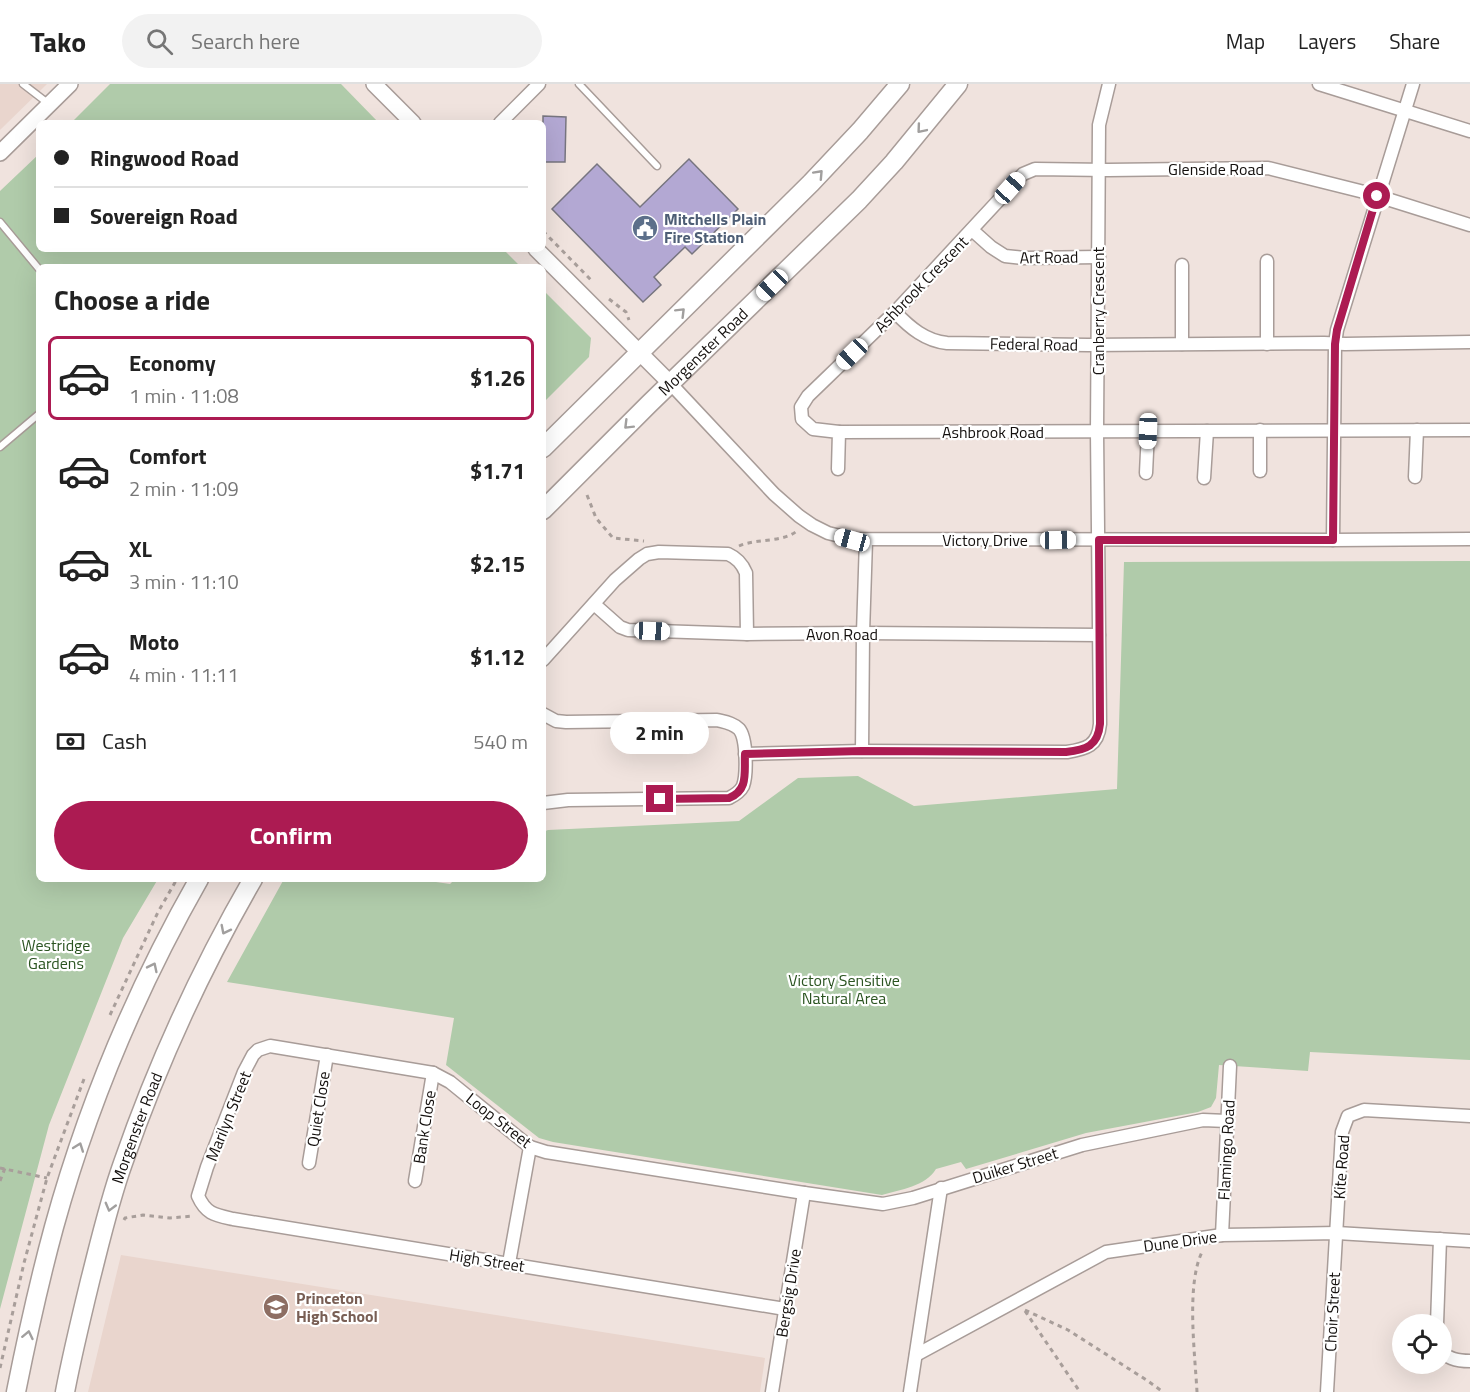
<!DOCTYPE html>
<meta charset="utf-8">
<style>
:root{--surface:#fff;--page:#f2f2f2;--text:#222;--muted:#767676;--line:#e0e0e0;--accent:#ac1b52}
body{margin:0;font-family:"Titillium Web",sans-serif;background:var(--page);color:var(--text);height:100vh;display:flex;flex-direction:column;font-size:22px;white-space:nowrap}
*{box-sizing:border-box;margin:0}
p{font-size:20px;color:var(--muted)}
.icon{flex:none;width:33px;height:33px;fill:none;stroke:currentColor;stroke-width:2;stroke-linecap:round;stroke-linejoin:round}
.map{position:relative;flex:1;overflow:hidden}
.panel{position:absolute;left:36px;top:180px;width:510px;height:618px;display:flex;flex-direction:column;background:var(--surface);border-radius:9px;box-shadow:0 6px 24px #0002}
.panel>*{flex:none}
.guide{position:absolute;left:36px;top:36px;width:510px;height:132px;border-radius:9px;box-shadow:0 6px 24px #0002;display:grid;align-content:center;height:132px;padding:0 18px;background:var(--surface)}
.controls{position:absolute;left:1392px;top:1230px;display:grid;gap:12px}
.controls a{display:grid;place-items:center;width:60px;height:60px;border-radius:50%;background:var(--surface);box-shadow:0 6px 24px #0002;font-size:30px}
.end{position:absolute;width:27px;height:27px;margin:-14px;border:8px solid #ac1b52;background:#fff;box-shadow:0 0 0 3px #fff}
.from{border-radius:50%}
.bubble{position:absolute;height:42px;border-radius:21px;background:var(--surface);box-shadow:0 6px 24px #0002;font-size:20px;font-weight:700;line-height:42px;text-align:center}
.car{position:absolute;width:18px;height:36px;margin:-18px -9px;border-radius:8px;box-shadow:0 0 4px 2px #0007;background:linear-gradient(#fff 24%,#345 0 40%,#fff 0 76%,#345 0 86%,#fff 0)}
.guide b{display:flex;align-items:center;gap:21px;height:57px;font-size:22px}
.guide b+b{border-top:2px solid var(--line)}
.guide i{width:15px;height:15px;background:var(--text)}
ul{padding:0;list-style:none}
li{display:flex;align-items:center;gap:18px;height:84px;margin:0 12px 9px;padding:0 6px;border:3px solid transparent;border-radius:9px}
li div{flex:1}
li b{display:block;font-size:22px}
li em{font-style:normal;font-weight:700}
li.on{border-color:var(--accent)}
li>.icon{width:54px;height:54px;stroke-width:1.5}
h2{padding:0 18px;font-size:27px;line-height:72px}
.pay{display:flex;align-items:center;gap:15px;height:66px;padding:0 18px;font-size:22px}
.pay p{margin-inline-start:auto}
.cta{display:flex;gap:12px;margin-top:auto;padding:12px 18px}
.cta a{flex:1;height:69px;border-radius:36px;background:var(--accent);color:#fff;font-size:24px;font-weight:700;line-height:69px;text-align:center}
header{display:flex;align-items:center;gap:36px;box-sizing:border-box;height:84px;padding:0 30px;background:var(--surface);border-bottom:2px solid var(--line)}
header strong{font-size:28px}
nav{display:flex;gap:33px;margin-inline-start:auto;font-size:21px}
.search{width:420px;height:54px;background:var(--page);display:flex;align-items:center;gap:15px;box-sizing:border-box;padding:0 21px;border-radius:33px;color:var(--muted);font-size:22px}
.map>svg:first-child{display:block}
</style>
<header>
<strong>Tako</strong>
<div class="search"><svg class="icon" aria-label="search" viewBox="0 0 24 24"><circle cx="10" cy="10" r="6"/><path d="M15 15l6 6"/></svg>Search here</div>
<nav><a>Map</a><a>Layers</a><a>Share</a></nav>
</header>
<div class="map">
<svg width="1470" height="1308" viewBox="0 0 1470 1308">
<rect width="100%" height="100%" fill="#f0e3de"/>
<g fill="#e9d5cd">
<polygon points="0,0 47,0 0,46"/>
<polygon points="121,1171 765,1274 760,1308 88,1308"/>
</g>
<g fill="#b0cbaa">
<polygon points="110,0 341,0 379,39 71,39"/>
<polygon points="39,70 39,165 503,165 521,183 39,183 39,795 158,795 123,854 49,1041 0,1225 0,107"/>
<polygon points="543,206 591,254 589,273 543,319"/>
<path d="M1470,477V976L1310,968L1308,987L1219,981L1216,1014L1211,1023L1198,1028L1086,1049L966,1085L961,1078L936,1085C925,1103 901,1105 882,1111L553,1058L539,1054L446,981L454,934L227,898L284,795H415L450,800L455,795H543V748L548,746L739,737L798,694L858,692L914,722L1117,705L1124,478Z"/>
</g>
<g fill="#b3a8d3" stroke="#77757f" stroke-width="1.5">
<polygon points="543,32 566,33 565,78 543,78"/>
<polygon points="689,75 738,125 692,170 685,163 654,193 661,201 643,218 552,125 597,80 640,123"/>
</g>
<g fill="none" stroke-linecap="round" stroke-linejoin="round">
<g stroke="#a89c98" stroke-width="9">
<g id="service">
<polyline points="23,0 49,20"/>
<polyline points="579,0 657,82"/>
<polyline points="0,138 39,185"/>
<polyline points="0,363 39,330"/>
</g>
</g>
<g stroke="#a89c98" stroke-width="15">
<g id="minor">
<polyline points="1319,0 1470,47"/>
<polyline points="500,39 539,0"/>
<polyline points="972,146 991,163 1005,172 1024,174 1099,173"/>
<polyline points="1182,181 1182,260"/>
<path d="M895,228C910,244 926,257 947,259L1088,261L1324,259L1345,260L1470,258"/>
<polyline points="1267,260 1267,177"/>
<polyline points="670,299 774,410 799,432 812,441 828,449 852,455 1333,456 1470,455"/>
<polyline points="1260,346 1260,387"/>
<polyline points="839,348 1470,346"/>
<polyline points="838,385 839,348 813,345 802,335 801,323 808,312 895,228 1023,90 1035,85 1108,86 1268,84 1368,109 1470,141"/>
<polyline points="1146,389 1148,347"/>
<polyline points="1415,393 1417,346"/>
<polyline points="1204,394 1207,347"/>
<polyline points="1333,456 1335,260 1337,246 1413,0"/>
<polyline points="594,520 620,543 628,546 747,550 863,549 1099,551"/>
<path d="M543,576L615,496L639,475L647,470L659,468L728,470C737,474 742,479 746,489L747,550"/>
<path d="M543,630L556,637L566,638L717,636C725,638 733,639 739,645C747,654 747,691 743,702C740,708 735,711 729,714L568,716L543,719"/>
<polyline points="862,667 863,549 866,456"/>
<path d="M745,670L862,667L1067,668C1086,665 1098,662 1100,640L1097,348L1099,41L1109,0"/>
<polyline points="309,1079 327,971"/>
<polyline points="415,1097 433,989"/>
<polyline points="1222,1151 1230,982"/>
<polyline points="509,1179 530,1063"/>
<path d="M785,1225L233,1135C215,1131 206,1130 198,1112L207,1083L244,988L253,971L258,966L270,962L433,989L450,998L530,1063L546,1068L804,1109L883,1120L913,1114L1082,1061L1203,1036L1227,1037"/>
<polyline points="1437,1240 1440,1155"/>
<path d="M1442,1267C1448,1276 1460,1277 1470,1277"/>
<polyline points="916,1271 1106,1168 1222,1151 1337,1149 1470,1157"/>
<polyline points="772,1308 804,1109"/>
<polyline points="910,1308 941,1104"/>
<polyline points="1327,1308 1342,1048 1348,1032 1364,1026 1470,1032"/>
</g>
</g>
<g stroke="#a89c98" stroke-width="18">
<g id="tertiary">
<polyline points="374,0 413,39"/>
<polyline points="0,69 70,0"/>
<polyline points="536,165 670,299"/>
</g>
</g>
<g stroke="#a89c98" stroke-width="21">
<g id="secondary">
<polyline points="543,364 811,99 860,47 900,0"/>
<path id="s1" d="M543,426L649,320L859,116L894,78L958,0"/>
<path d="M16,1308C27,1253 39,1198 54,1143C87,1023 137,904 199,795"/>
<path id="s2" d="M65,1308C72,1271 81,1234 90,1197C100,1158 109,1118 123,1079C157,981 201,885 253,795"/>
</g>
</g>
<g stroke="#a89e9a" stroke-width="3" stroke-dasharray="4.5 4.5" stroke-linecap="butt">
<polyline points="543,147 592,197"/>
<polyline points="609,215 626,228 629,236"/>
<polyline points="587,411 596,434 613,454 644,457"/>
<path d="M739,462C757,454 784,459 798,446"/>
<polyline points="110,931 158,828 177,795"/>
<polyline points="0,1084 47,1094"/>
<polyline points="0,1097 5,1084"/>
<polyline points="124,1136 125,1134 143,1131 170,1134 193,1132"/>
<polyline points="1025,1226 1068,1246 1148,1297 1163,1308"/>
<polyline points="1025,1227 1080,1308"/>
<polyline points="0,1284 24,1179 47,1094 84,995"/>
<path d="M1197,1308C1195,1270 1186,1201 1202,1168"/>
</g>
<use href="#service" stroke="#fff" stroke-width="6"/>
<use href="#minor" stroke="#fff" stroke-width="12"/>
<use href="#tertiary" stroke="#fff" stroke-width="15"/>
<use href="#secondary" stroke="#fff" stroke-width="18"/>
</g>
<defs><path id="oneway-chevron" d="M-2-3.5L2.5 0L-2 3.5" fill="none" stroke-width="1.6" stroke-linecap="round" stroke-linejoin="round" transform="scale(1.5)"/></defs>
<g stroke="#a19f9e">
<use href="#oneway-chevron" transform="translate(921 45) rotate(130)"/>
<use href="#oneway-chevron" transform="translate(819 90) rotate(-47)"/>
<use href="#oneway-chevron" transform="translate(681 228) rotate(-45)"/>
<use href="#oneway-chevron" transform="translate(628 341) rotate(135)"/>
<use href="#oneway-chevron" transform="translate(225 846) rotate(117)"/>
<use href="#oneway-chevron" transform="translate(153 883) rotate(-64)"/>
<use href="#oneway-chevron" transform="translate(79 1063) rotate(-70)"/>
<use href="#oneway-chevron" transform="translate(110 1123) rotate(105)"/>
<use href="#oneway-chevron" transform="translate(28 1251) rotate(-78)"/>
</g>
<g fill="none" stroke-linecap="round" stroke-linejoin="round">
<path stroke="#ac1b52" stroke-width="8" d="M660,715L729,714C749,706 744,688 745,670L862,667L1066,668C1086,666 1098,662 1100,640L1099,456H1333L1335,260L1337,246L1377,112"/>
</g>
<defs>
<g id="civic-disc" transform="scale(1.35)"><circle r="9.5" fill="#5c6f8a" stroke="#fff"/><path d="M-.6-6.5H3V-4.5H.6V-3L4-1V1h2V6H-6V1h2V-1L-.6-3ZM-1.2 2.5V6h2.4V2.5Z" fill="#fff"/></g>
<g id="school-disc" transform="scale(1.35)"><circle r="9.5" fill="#8d6e63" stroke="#fff"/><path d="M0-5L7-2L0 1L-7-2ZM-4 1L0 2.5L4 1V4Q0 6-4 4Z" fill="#fff"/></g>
</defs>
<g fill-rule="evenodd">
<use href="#civic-disc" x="645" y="144"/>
<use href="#school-disc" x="276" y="1223"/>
</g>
<g text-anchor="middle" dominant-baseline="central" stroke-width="4.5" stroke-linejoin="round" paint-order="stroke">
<g font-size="16" fill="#130f0d" stroke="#fff">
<text x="1216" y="85">Glenside Road</text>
<text transform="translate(1049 173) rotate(-1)">Art Road</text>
<text transform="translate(921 200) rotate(-46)">Ashbrook Crescent</text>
<text transform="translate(1098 227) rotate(-90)">Cranberry Crescent</text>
<text transform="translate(1034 260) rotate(1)">Federal Road</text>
<text stroke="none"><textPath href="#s1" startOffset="225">Morgenster Road</textPath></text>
<text x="993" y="348">Ashbrook Road</text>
<text x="985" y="456">Victory Drive</text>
<text x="842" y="550">Avon Road</text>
<text transform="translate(318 1025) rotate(-81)">Quiet Close</text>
<text transform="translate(228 1032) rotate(-68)">Marilyn Street</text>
<text transform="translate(499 1036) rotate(38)">Loop Street</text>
<text transform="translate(424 1043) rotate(-81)">Bank Close</text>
<text stroke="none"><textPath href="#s2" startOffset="274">Morgenster Road</textPath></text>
<text transform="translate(1226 1066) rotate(-87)">Flamingo Road</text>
<text transform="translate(1015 1081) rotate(-17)">Duiker Street</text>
<text transform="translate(1341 1083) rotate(-86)">Kite Road</text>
<text transform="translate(1180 1157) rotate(-8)">Dune Drive</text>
<text transform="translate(487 1176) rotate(9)">High Street</text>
<text transform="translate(788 1209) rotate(-81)">Bergsig Drive</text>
<text transform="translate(1332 1228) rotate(-87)">Choir Street</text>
</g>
<g font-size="16" font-weight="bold" fill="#4e5e75" stroke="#fff" text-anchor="start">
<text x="664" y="135">Mitchells Plain<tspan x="664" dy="18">Fire Station</tspan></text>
</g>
<g font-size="16" fill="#2b5421" stroke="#fff">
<text x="56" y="861">Westridge<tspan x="56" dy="18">Gardens</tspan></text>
<text x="844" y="896">Victory Sensitive<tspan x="844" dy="18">Natural Area</tspan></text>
</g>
<g font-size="16" font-weight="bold" fill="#785e54" stroke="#fff" text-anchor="start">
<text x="296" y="1214">Princeton<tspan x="296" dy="18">High School</tspan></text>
</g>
</g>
</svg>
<div class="controls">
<a><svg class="icon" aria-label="locate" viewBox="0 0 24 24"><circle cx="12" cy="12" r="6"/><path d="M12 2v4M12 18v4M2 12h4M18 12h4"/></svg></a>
</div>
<i class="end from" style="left:1377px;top:112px"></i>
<i class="end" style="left:660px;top:715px"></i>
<div class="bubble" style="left:610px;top:628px;width:99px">2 min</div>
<i class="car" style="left:1010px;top:104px;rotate:42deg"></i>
<i class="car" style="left:772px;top:201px;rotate:226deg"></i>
<i class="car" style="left:852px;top:270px;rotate:226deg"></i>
<i class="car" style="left:1148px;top:347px;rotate:182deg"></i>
<i class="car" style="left:852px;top:456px;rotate:285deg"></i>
<i class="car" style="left:1058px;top:456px;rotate:89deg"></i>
<i class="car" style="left:652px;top:547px;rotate:92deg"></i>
<div class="guide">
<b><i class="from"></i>Ringwood Road</b>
<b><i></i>Sovereign Road</b>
</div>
<section class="panel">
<h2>Choose a ride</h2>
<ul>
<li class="on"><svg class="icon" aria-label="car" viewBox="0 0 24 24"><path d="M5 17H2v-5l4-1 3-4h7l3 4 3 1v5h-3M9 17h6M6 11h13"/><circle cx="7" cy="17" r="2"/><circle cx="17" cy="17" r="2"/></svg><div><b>Economy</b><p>1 min · 11:08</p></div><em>$1.26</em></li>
<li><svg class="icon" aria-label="car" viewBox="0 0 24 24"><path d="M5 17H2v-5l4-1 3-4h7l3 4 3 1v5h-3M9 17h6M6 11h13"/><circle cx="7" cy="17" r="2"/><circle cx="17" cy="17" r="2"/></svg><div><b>Comfort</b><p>2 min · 11:09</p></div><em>$1.71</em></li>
<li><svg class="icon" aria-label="car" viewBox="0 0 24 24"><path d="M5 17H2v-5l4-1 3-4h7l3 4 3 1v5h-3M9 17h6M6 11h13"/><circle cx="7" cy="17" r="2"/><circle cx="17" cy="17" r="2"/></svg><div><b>XL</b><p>3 min · 11:10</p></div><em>$2.15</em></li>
<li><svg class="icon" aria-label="car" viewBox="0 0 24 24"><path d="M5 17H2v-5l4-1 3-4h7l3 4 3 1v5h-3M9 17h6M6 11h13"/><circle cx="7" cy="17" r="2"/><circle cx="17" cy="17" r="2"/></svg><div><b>Moto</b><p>4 min · 11:11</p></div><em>$1.12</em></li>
</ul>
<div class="pay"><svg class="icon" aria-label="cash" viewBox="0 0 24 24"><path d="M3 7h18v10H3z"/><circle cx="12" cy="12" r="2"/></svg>Cash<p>540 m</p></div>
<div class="cta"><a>Confirm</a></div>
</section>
</div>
